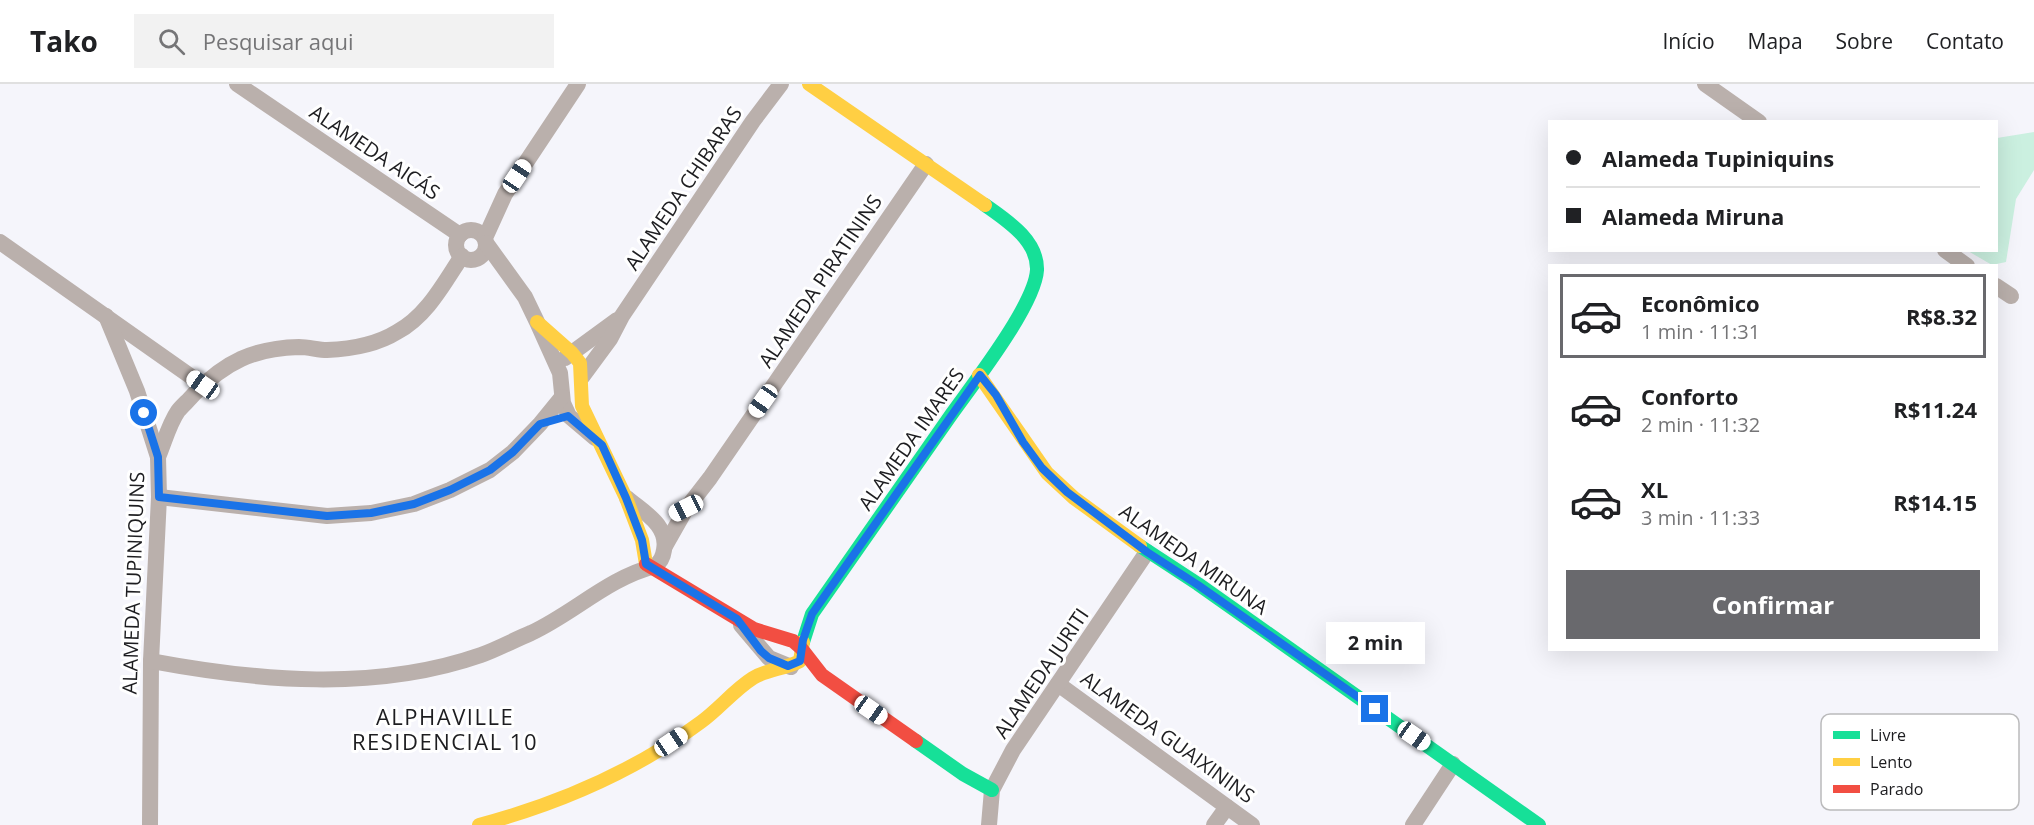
<!DOCTYPE html>
<html lang="pt">
<meta charset="utf-8">
<style>
:root{--surface:#fff;--page:#f2f2f2;--text:#202124;--muted:#757577;--line:#e0e0e0;--accent:#69696d}
body{margin:0;font-family:"Open Sans",sans-serif;background:var(--page);color:var(--text);height:100vh;display:flex;flex-direction:column;font-size:22px;white-space:nowrap}
*{box-sizing:border-box;margin:0}
p{font-size:20px;color:var(--muted)}
.icon{flex:none;width:33px;height:33px;fill:none;stroke:currentColor;stroke-width:2;stroke-linecap:round;stroke-linejoin:round}
.map{position:relative;flex:1;overflow:hidden}
.details{position:absolute;left:1548px;top:180px;width:450px;height:387px;display:flex;flex-direction:column;background:var(--surface);border-radius:0px;box-shadow:0 6px 24px #0002}
.details>*{flex:none}
.top-card{position:absolute;left:1548px;top:36px;width:450px;height:132px;border-radius:0px;box-shadow:0 6px 24px #0002;display:grid;align-content:center;height:132px;padding:0 18px;background:var(--surface)}
.end{position:absolute;width:27px;height:27px;margin:-14px;border:8px solid #1a73e8;background:#fff;box-shadow:0 0 0 3px #fff}
.from{border-radius:50%}
.bubble{position:absolute;height:42px;border-radius:0px;background:var(--surface);box-shadow:0 6px 24px #0002;font-size:20px;font-weight:700;line-height:42px;text-align:center}
.car{position:absolute;width:18px;height:36px;margin:-18px -9px;border-radius:8px;box-shadow:0 0 4px 2px #0007;background:linear-gradient(#fff 24%,#345 0 40%,#fff 0 76%,#345 0 86%,#fff 0)}
.top-card b{display:flex;align-items:center;gap:21px;height:57px;font-size:22px}
.top-card b+b{border-top:2px solid var(--line)}
.top-card i{width:15px;height:15px;background:var(--text)}
ul{padding:10px 0 0;list-style:none}
li{display:flex;align-items:center;gap:18px;height:84px;margin:0 12px 9px;padding:0 6px;border:3px solid transparent;border-radius:0px}
li div{flex:1}
li b{display:block;font-size:22px}
li em{font-style:normal;font-weight:700}
li.current{border-color:var(--accent)}
li>.icon{width:54px;height:54px;stroke-width:1.5}
.button{display:flex;gap:12px;margin-top:auto;padding:12px 18px}
.button a{flex:1;height:69px;border-radius:0px;background:var(--accent);color:#fff;font-size:24px;font-weight:700;line-height:69px;text-align:center}
header{display:flex;align-items:center;gap:36px;box-sizing:border-box;height:84px;padding:0 30px;background:var(--surface);border-bottom:2px solid var(--line)}
header strong{font-size:28px}
nav{display:flex;gap:33px;margin-inline-start:auto;font-size:21px}
.search{width:420px;height:54px;background:var(--page);display:flex;align-items:center;gap:15px;box-sizing:border-box;padding:0 21px;border-radius:0px;color:var(--muted);font-size:22px}
.map>svg:first-child{display:block}
</style>
<header>
<strong>Tako</strong>
<div class="search"><svg class="icon" aria-label="search" viewBox="0 0 24 24"><circle cx="10" cy="10" r="6"/><path d="M15 15l6 6"/></svg>Pesquisar aqui</div>
<nav><a>Início</a><a>Mapa</a><a>Sobre</a><a>Contato</a></nav>
</header>
<div class="map">
<svg width="2034" height="741" viewBox="0 0 2034 741">
<rect width="100%" height="100%" fill="#f5f5fb"/>
<polygon fill="#cbf0e0" points="2034,48 2034,86 2016,115 2006,178 1992,181 1968,167 1996,166 1997,54"/>
<g fill="none" stroke-linecap="round" stroke-linejoin="round">
<g stroke="#bab0ac" stroke-width="16">
<polyline points="237,0 460,151"/>
<polyline points="1705,0 1759,38"/>
<circle cx="471" cy="161" r="15"/>
<polyline points="485,154 505,110 578,0"/>
<polyline points="0,158 203,301"/>
<polyline points="486,159 525,213 537,238 560,289 563,319 569,332 595,354"/>
<polyline points="1945,166 1967,182"/>
<polyline points="1996,202 2011,212"/>
<polyline points="106,232 137,307 158,373 159,413 151,577 150,741"/>
<polyline points="565,274 617,236"/>
<polyline points="582,293 610,255 622,232 753,37 781,0"/>
<path d="M158,373C164,359 169,340 178,327C183,321 189,316 194,310C225,278 254,264 299,263C309,263 318,266 327,266C352,265 376,261 397,248C427,232 444,199 462,172"/>
<polyline points="159,413 327,432 371,429 414,420 450,406 490,386 513,368 540,340 562,313"/>
<polyline points="665,462 686,425 710,394 926,80"/>
<polyline points="741,541 769,574 791,583"/>
<path d="M151,577C258,597 375,608 481,571C498,565 514,556 531,549C574,529 608,494 655,482C661,478 663,473 664,466C669,441 643,428 627,414"/>
<polyline points="1058,600 1252,741"/>
<polyline points="989,741 992,706 1013,666 1147,468"/>
<polyline points="1214,741 1227,723"/>
<polyline points="1413,741 1453,680"/>
</g>
<g stroke="#16e098" stroke-width="14">
<polyline points="1140,462 1198,500 1539,741"/>
<path d="M803,558L812,530C858,464 905,397 951,331C973,300 1035,221 1037,186C1038,156 1006,136 985,121"/>
<polyline points="916,657 963,690 992,706"/>
</g>
<g stroke="#ffcf43" stroke-width="14">
<polyline points="809,0 985,121"/>
<polyline points="537,238 572,269 580,279 582,322 626,414 642,456 646,480"/>
<polyline points="979,291 1047,389 1074,414 1140,462"/>
<path d="M479,741C558,720 635,687 701,638C719,625 734,606 753,594C768,585 785,585 800,577L803,558"/>
</g>
<polyline stroke="#f24e42" stroke-width="14" points="646,480 754,545 793,557 801,564 822,591 916,657"/>
</g>
<g fill="none" stroke-linecap="round" stroke-linejoin="round">
<polyline stroke="#1a73e8" stroke-width="8" points="144,329 158,373 159,413 327,432 371,429 414,420 450,406 490,386 513,368 540,340 568,332 602,361 626,414 642,456 646,480 737,535 761,567 769,574 788,582 800,577 803,556 812,530 980,291 996,311 1023,358 1042,384 1067,408 1147,468 1198,501 1375,625"/>
</g>
<g text-anchor="middle" dominant-baseline="central" stroke-width="6" stroke-linejoin="round" paint-order="stroke">
<g font-size="20" fill="#1d1d20" stroke="#fff">
<text transform="translate(375 68) rotate(34)">ALAMEDA AICÁS</text>
<text transform="translate(683 104) rotate(-56)">ALAMEDA CHIBARAS</text>
<text transform="translate(820 197) rotate(-56)">ALAMEDA PIRATININS</text>
<text transform="translate(911 355) rotate(-55)">ALAMEDA IMARES</text>
<text transform="translate(1194 475) rotate(35)">ALAMEDA MIRUNA</text>
<text transform="translate(133 499) rotate(-88)">ALAMEDA TUPINIQUINS</text>
<text transform="translate(1041 589) rotate(-56)">ALAMEDA JURITI</text>
<text transform="translate(1168 653) rotate(36)">ALAMEDA GUAIXININS</text>
</g>
<g font-size="22" letter-spacing="1.5" fill="#1d1d20" stroke="#fff">
<text x="445" y="632">ALPHAVILLE<tspan x="445" dy="25">RESIDENCIAL 10</tspan></text>
</g>
</g>
<rect x="1821" y="630" width="198" height="96" rx="9" fill="#fff" stroke="#bbbbbc" stroke-width="1.5"/>
<rect x="1833" y="647" width="27" height="8" fill="#16e098"/>
<rect x="1833" y="674" width="27" height="8" fill="#ffcf43"/>
<rect x="1833" y="701" width="27" height="8" fill="#f24e42"/>
<g font-size="16" fill="#1d1d20">
<text x="1870" y="657">Livre</text>
<text x="1870" y="684">Lento</text>
<text x="1870" y="711">Parado</text>
</g>
</svg>
<i class="end from" style="left:144px;top:329px"></i>
<i class="end" style="left:1375px;top:625px"></i>
<div class="bubble" style="left:1326px;top:538px;width:99px">2 min</div>
<i class="car" style="left:517px;top:92px;rotate:34deg"></i>
<i class="car" style="left:203px;top:301px;rotate:305deg"></i>
<i class="car" style="left:763px;top:317px;rotate:215deg"></i>
<i class="car" style="left:686px;top:424px;rotate:243deg"></i>
<i class="car" style="left:871px;top:626px;rotate:125deg"></i>
<i class="car" style="left:1414px;top:652px;rotate:125deg"></i>
<i class="car" style="left:671px;top:658px;rotate:56deg"></i>
<div class="top-card">
<b><i class="from"></i>Alameda Tupiniquins</b>
<b><i></i>Alameda Miruna</b>
</div>
<section class="details">
<ul>
<li class="current"><svg class="icon" aria-label="car" viewBox="0 0 24 24"><path d="M5 17H2v-5l4-1 3-4h7l3 4 3 1v5h-3M9 17h6M6 11h13"/><circle cx="7" cy="17" r="2"/><circle cx="17" cy="17" r="2"/></svg><div><b>Econômico</b><p>1 min · 11:31</p></div><em>R$8.32</em></li>
<li><svg class="icon" aria-label="car" viewBox="0 0 24 24"><path d="M5 17H2v-5l4-1 3-4h7l3 4 3 1v5h-3M9 17h6M6 11h13"/><circle cx="7" cy="17" r="2"/><circle cx="17" cy="17" r="2"/></svg><div><b>Conforto</b><p>2 min · 11:32</p></div><em>R$11.24</em></li>
<li><svg class="icon" aria-label="car" viewBox="0 0 24 24"><path d="M5 17H2v-5l4-1 3-4h7l3 4 3 1v5h-3M9 17h6M6 11h13"/><circle cx="7" cy="17" r="2"/><circle cx="17" cy="17" r="2"/></svg><div><b>XL</b><p>3 min · 11:33</p></div><em>R$14.15</em></li>
</ul>
<div class="button"><a>Confirmar</a></div>
</section>
</div>
